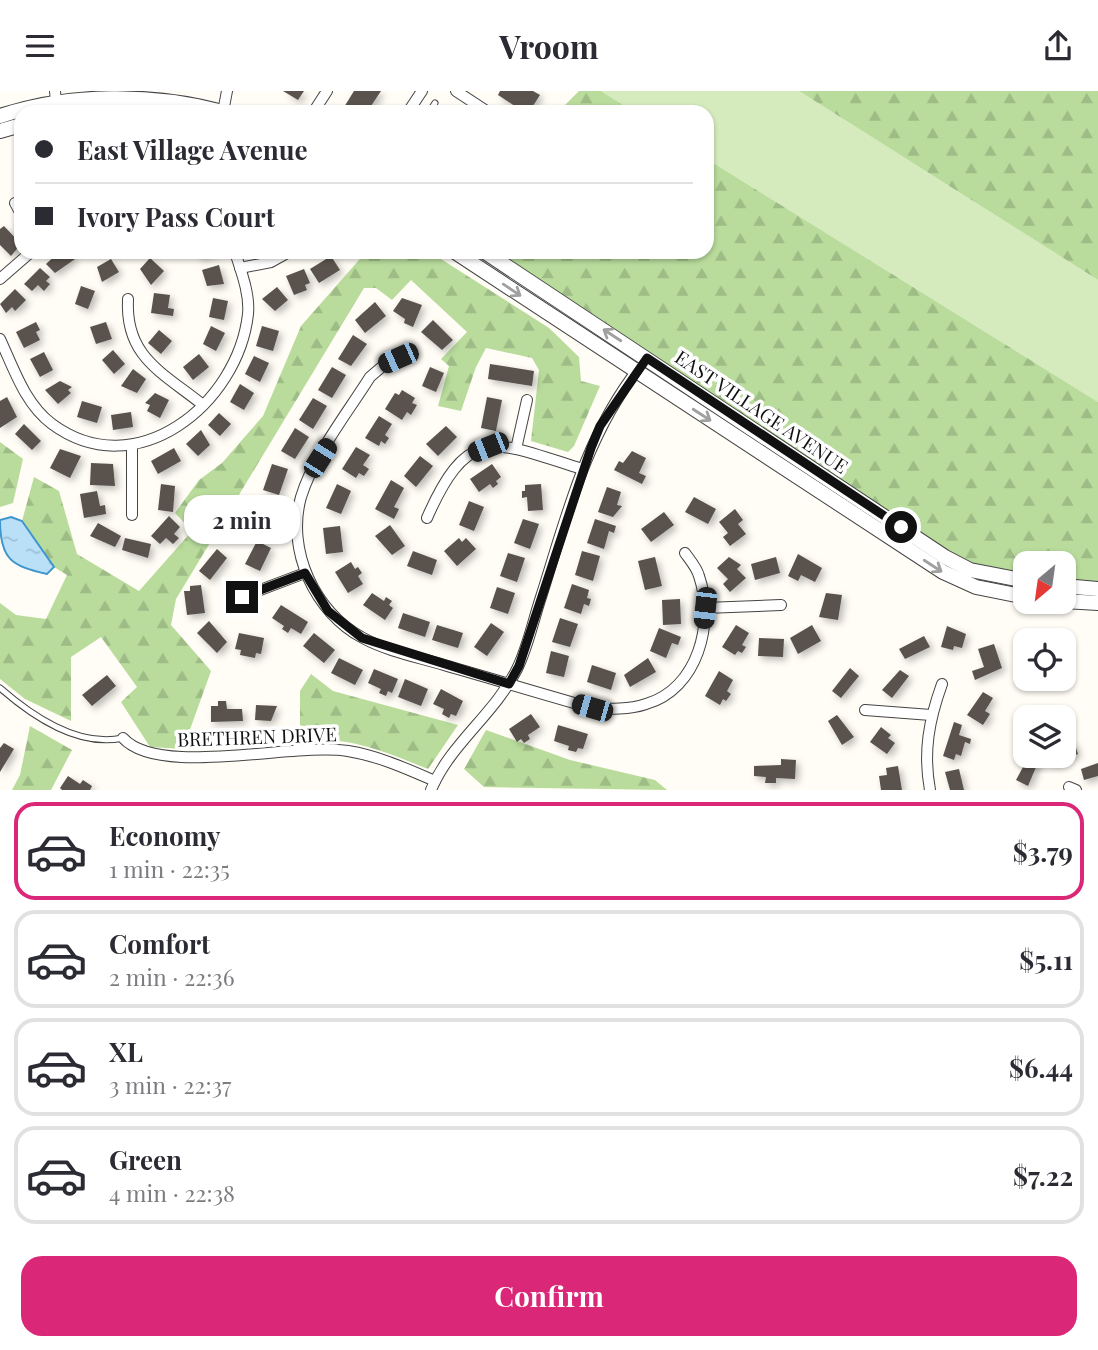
<!DOCTYPE html>
<meta charset="utf-8">
<style>
:root{--surface:#fff;--page:#f2f2f3;--text:#2b2b33;--muted:#7c7c81;--line:#e1e1e2;--accent:#db2777}
body{margin:0;font-family:"Playfair Display",serif;background:var(--page);color:var(--text);height:100vh;display:flex;flex-direction:column;font-size:26px;white-space:nowrap}
*{box-sizing:border-box;margin:0}
p{font-size:23px;color:var(--muted)}
.icon{flex:none;width:38px;height:38px;fill:none;stroke:currentColor;stroke-width:2;stroke-linecap:round;stroke-linejoin:round}
.map{position:relative;height:699px;overflow:hidden}
.panel{display:flex;flex-direction:column;background:var(--surface);flex:1}
.panel>*{flex:none}
.banner{position:absolute;left:14px;top:14px;width:700px;height:154px;border-radius:21px;box-shadow:0 2px 5px #0004;display:grid;align-content:center;height:154px;padding:0 21px;background:var(--surface)}
.needle{width:46px;rotate:209deg}
.tools{position:absolute;left:1013px;top:460px;display:grid;gap:14px}
.tools a{display:grid;place-items:center;width:63px;height:63px;border-radius:14px;background:var(--surface);box-shadow:0 2px 5px #0004;font-size:35px}
.end{position:absolute;width:32px;height:32px;margin:-16px;border:9px solid #111;background:#fff;box-shadow:0 0 0 4px #fff}
.from{border-radius:50%}
.bubble{position:absolute;height:49px;border-radius:21px;background:var(--surface);box-shadow:0 2px 5px #0004;font-size:23px;font-weight:700;line-height:49px;text-align:center}
.car{position:absolute;width:21px;height:42px;margin:-21px -10px;border-radius:9px;box-shadow:0 0 5px 2px #0007;background:linear-gradient(#222 24%,#8ab4d8 0 40%,#222 0 76%,#8ab4d8 0 86%,#222 0)}
.banner b{display:flex;align-items:center;gap:24px;height:66px;font-size:26px}
.banner b+b{border-top:2px solid var(--line)}
.banner i{width:18px;height:18px;background:var(--text)}
ul{padding:12px 0 0;list-style:none}
li{display:flex;align-items:center;gap:21px;height:98px;margin:0 14px 10px;padding:0 7px;border:4px solid var(--line);border-radius:21px}
li div{flex:1}
li b{display:block;font-size:26px}
li em{font-style:normal;font-weight:700}
li.on{border-color:var(--accent)}
li>.icon{width:63px;height:63px;stroke-width:1.5}
.action{display:flex;gap:14px;margin-top:auto;padding:14px 21px}
.action a{flex:1;height:80px;border-radius:21px;background:var(--accent);color:#fff;font-size:28px;font-weight:700;line-height:80px;text-align:center}
header{display:flex;justify-content:space-between;align-items:center;height:91px;padding:0 21px;background:var(--surface);font-size:32px;font-weight:700}
.map>svg:first-child{display:block}
</style>
<header><svg class="icon" aria-label="menu" viewBox="0 0 24 24"><path d="M4 6h16M4 12h16M4 18h16"/></svg>Vroom<svg class="icon" aria-label="share" viewBox="0 0 24 24"><path d="M12 15V3M7 8l5-5 5 5M5 13v7h14v-7"/></svg></header>
<div class="map">
<svg width="1098" height="699" viewBox="0 0 1098 699">
<defs>
<pattern id="forest-firs" width="22" height="20" patternUnits="userSpaceOnUse" patternTransform="scale(1.75)"><rect width="22" height="20" fill="#b9dc9c"/><path d="M5 1l3.5 6h-7zM16 11l3.5 6h-7z" fill="#9ebc85"/></pattern>
<pattern id="water-ripples" width="26" height="14" patternUnits="userSpaceOnUse" patternTransform="scale(1.75)"><rect width="26" height="14" fill="#b9e0f7"/><path d="M2 4q2-2 4 0t4 0M15 11q2-2 4 0t4 0" fill="none" stroke="#9ebfd3"/></pattern>
<filter id="shadow"><feDropShadow dx="3.5" dy="3.5" stdDeviation="3.5" flood-color="#0004"/></filter>
</defs>
<rect width="100%" height="100%" fill="#fffdf5"/>
<polygon fill="#d5ebbd" points="601,0 799,0 1098,189 1098,311 707,68 707,21 634,21"/>
<g fill="url(#forest-firs)">
<polygon points="579,0 601,0 634,21 558,21"/>
<polygon points="799,0 1098,0 1098,189"/>
<polygon points="707,68 1098,311 1098,498 1064,495 1064,472 1026,472 1025,490 970,479 485,161 707,161"/>
<polygon points="366,161 430,161 549,237 579,266 581,290 600,295 574,355 568,361 531,350 539,279 532,267 486,257 476,276 461,320 438,315 449,275 441,268 467,241 411,189 392,209 376,197 364,197 176,508 171,534 211,580 183,658 150,656 121,611 137,596 101,546 71,566 71,630 25,608 0,588 0,512 16,524 46,528 67,484 54,476 22,430 34,386 59,400 77,463 139,500 192,440 175,422 199,389 222,372 263,325 301,235"/>
<polygon points="0,351 23,368 13,412 0,416"/>
<path d="M311,583L333,600L458,634L428,678C382,660 351,645 300,650V600Z"/>
<polygon points="30,635 72,659 51,699 12,699 20,684"/>
<polygon points="486,639 570,669 655,689 667,699 484,696 464,678"/>
</g>
<path fill="url(#water-ripples)" stroke="#3f96cf" stroke-width="2" d="M11,426L22,430L54,476L47,483C11,475 0,468 0,429Z"/>
<g fill="#5a524d" filter="url(#shadow)">
<polygon points="283,0 304,0 298,9"/>
<polygon points="354,0 381,0 367,21 341,21"/>
<polygon points="500,0 533,0 540,4 529,21 524,21 498,4"/>
<polygon points="4,135 21,153 11,165 0,154 0,138"/>
<polygon points="59,161 68,161 75,168 55,182 46,173"/>
<polygon points="197,161 216,161 216,162 199,167"/>
<polygon points="331,165 340,179 319,192 310,178"/>
<polygon points="150,167 164,180 151,194 140,178"/>
<polygon points="111,168 119,181 102,191 97,176"/>
<polygon points="219,174 224,193 207,195 202,179"/>
<polygon points="40,177 50,186 46,190 50,193 44,200 38,194 32,200 24,193"/>
<polygon points="304,178 310,192 305,194 307,199 294,204 286,185"/>
<polygon points="81,195 95,200 88,218 75,213"/>
<polygon points="277,196 288,209 275,220 262,208"/>
<polygon points="15,198 26,209 15,220 12,216 6,222 0,213"/>
<polygon points="154,202 170,204 168,217 174,218 173,225 151,222"/>
<polygon points="213,207 228,210 224,229 209,226"/>
<polygon points="402,207 422,214 413,236 404,232 405,228 393,220"/>
<polygon points="375,211 386,225 365,242 355,229"/>
<polygon points="433,229 453,249 442,259 421,241"/>
<polygon points="36,231 40,239 36,241 40,249 24,257 16,241"/>
<polygon points="106,231 112,248 96,253 90,236"/>
<polygon points="211,235 225,242 216,260 203,253"/>
<polygon points="262,235 279,240 273,260 256,255"/>
<polygon points="159,239 172,250 161,263 148,252"/>
<polygon points="353,244 367,253 351,275 338,268"/>
<polygon points="113,259 125,273 114,283 102,269"/>
<polygon points="44,261 53,279 40,286 30,268"/>
<polygon points="199,263 209,276 193,289 183,276"/>
<polygon points="254,265 269,272 260,291 245,283"/>
<polygon points="490,273 534,280 532,295 488,288"/>
<polygon points="332,276 346,284 332,307 318,299"/>
<polygon points="430,276 444,282 436,301 422,295"/>
<polygon points="133,278 146,288 137,302 121,295"/>
<polygon points="60,290 72,296 68,299 71,302 58,313 45,299"/>
<polygon points="240,293 254,302 244,319 230,311"/>
<polygon points="402,299 415,307 412,312 417,314 411,324 407,321 402,329 385,318 395,302 399,304"/>
<polygon points="155,302 169,309 160,327 147,320 150,314 145,312"/>
<polygon points="7,306 17,326 0,337 0,310"/>
<polygon points="487,306 502,309 496,340 481,337"/>
<polygon points="313,307 327,315 313,338 299,329"/>
<polygon points="82,310 102,316 97,332 77,326"/>
<polygon points="131,321 133,336 113,339 111,324"/>
<polygon points="219,322 231,333 220,345 208,334"/>
<polygon points="379,325 392,333 385,344 389,347 385,353 381,350 379,355 365,347"/>
<polygon points="24,333 41,350 32,359 15,343"/>
<polygon points="446,335 457,346 438,365 426,353"/>
<polygon points="295,337 309,346 295,368 281,360"/>
<polygon points="201,339 210,354 198,365 186,353"/>
<polygon points="356,356 370,364 363,374 369,378 364,385 359,382 356,387 342,378"/>
<polygon points="174,357 181,370 158,383 151,370"/>
<polygon points="60,358 81,365 70,387 50,377"/>
<polygon points="632,360 646,367 639,382 646,385 642,393 614,379 619,370 623,372"/>
<polygon points="420,365 433,375 416,396 404,385"/>
<polygon points="91,372 113,373 115,395 90,394"/>
<polygon points="272,373 288,378 279,404 263,399"/>
<polygon points="492,373 501,386 496,390 498,393 493,397 490,393 479,401 470,388"/>
<polygon points="391,389 404,397 394,416 399,418 394,428 375,418"/>
<polygon points="161,393 175,395 173,421 158,419"/>
<polygon points="337,393 351,400 341,423 326,417"/>
<polygon points="541,393 543,419 528,420 527,406 522,407 522,400 525,400 525,394"/>
<polygon points="607,396 621,401 617,414 622,415 613,426 598,421"/>
<polygon points="97,400 100,415 105,414 106,423 84,427 80,403"/>
<polygon points="694,406 716,418 708,433 685,421"/>
<polygon points="469,410 484,416 474,440 459,434"/>
<polygon points="262,411 278,413 276,440 260,438 261,424 257,424 257,417 262,417"/>
<polygon points="735,418 743,429 738,433 746,443 730,455 723,446 728,442 719,431"/>
<polygon points="664,421 674,434 651,451 641,438"/>
<polygon points="169,425 180,436 174,443 179,447 173,453 166,447 160,453 151,445"/>
<polygon points="523,428 539,433 530,458 514,452"/>
<polygon points="595,428 616,435 614,442 609,440 604,458 587,452"/>
<polygon points="98,432 121,445 115,456 90,445"/>
<polygon points="390,434 405,455 392,464 375,445"/>
<polygon points="340,435 343,461 326,463 323,437"/>
<polygon points="125,447 151,453 148,467 122,459"/>
<polygon points="459,447 462,451 466,447 476,458 457,475 444,460"/>
<polygon points="257,450 271,457 260,480 245,473"/>
<polygon points="217,458 227,467 210,489 199,480"/>
<polygon points="413,460 437,469 432,484 407,475"/>
<polygon points="582,460 600,465 593,490 575,484"/>
<polygon points="508,462 525,467 517,491 500,485"/>
<polygon points="798,463 822,477 815,491 801,484 798,490 788,485"/>
<polygon points="655,466 662,495 645,499 638,470"/>
<polygon points="729,466 741,474 737,478 746,487 730,501 723,493 728,488 717,477"/>
<polygon points="776,466 780,482 755,489 751,473"/>
<polygon points="351,471 355,478 358,476 362,482 358,485 363,493 348,502 335,481"/>
<polygon points="572,493 589,499 587,507 591,508 589,515 584,513 581,523 564,517"/>
<polygon points="201,494 205,522 187,524 184,500 190,500 190,495"/>
<polygon points="497,496 515,502 508,523 490,517"/>
<polygon points="372,502 384,510 386,506 392,510 389,514 393,517 385,529 363,514"/>
<polygon points="826,502 842,504 838,529 819,526"/>
<polygon points="680,508 681,533 663,534 662,509"/>
<polygon points="281,514 308,531 301,543 291,537 288,542 282,538 284,535 272,527"/>
<polygon points="403,522 430,531 425,546 398,537"/>
<polygon points="560,527 578,533 570,556 552,551"/>
<polygon points="209,530 227,551 217,562 197,542"/>
<polygon points="491,532 504,541 487,565 474,556"/>
<polygon points="437,534 463,542 458,557 432,549"/>
<polygon points="736,534 749,542 742,554 746,556 742,562 738,560 735,564 722,556"/>
<polygon points="812,534 821,550 798,563 790,547"/>
<polygon points="947,535 966,543 962,557 954,555 953,559 941,556"/>
<polygon points="659,537 681,546 678,554 672,552 666,567 650,560"/>
<polygon points="239,542 264,547 261,563 256,562 255,567 240,564 241,559 235,558"/>
<polygon points="314,542 335,559 324,572 303,555"/>
<polygon points="924,545 930,556 905,568 899,558"/>
<polygon points="759,547 784,548 783,566 758,565"/>
<polygon points="994,553 1002,577 975,589 972,580 984,576 978,558"/>
<polygon points="551,560 569,565 564,586 546,582"/>
<polygon points="339,567 363,579 355,594 331,582"/>
<polygon points="648,567 656,581 630,596 624,584"/>
<polygon points="592,574 616,582 611,599 587,591"/>
<polygon points="850,577 859,585 841,607 832,600"/>
<polygon points="374,578 398,588 392,602 388,600 386,605 379,602 381,598 368,592"/>
<polygon points="900,579 909,585 892,607 882,599"/>
<polygon points="719,580 733,589 727,600 731,603 726,610 723,608 720,614 705,605"/>
<polygon points="107,584 116,595 92,615 82,604"/>
<polygon points="405,588 428,598 421,615 398,606"/>
<polygon points="441,598 463,610 456,625 451,623 449,627 442,623 444,618 433,613"/>
<polygon points="983,601 993,607 985,620 990,623 983,634 967,624"/>
<polygon points="218,610 226,610 227,618 242,618 243,630 211,631 211,615 218,615"/>
<polygon points="256,614 277,615 271,630 255,629"/>
<polygon points="531,623 540,636 528,644 530,648 524,652 521,648 517,651 509,638"/>
<polygon points="837,624 854,646 842,654 828,630"/>
<polygon points="954,631 962,634 959,644 971,648 970,653 965,651 961,665 956,663 954,669 943,665"/>
<polygon points="558,634 588,643 583,658 578,657 576,661 568,659 569,655 554,650"/>
<polygon points="881,636 891,644 888,647 895,652 887,663 870,651"/>
<polygon points="1074,651 1078,663 1052,672 1050,665 1064,665 1064,654"/>
<polygon points="4,652 14,658 0,681 0,657"/>
<polygon points="1029,665 1039,669 1028,695 1016,689"/>
<polygon points="781,668 796,669 795,688 776,687 776,692 765,692 766,686 754,685 754,675 781,674"/>
<polygon points="1098,672 1098,685 1084,689 1081,678"/>
<polygon points="898,675 902,699 881,699 879,685 887,684 886,677"/>
<polygon points="959,678 964,699 950,699 945,681"/>
<polygon points="68,685 80,693 83,689 92,695 90,699 62,699 60,697"/>
</g>
<g fill="none" stroke-linecap="round" stroke-linejoin="round">
<g stroke="#444" stroke-width="7">
<g id="service">
<polyline points="429,21 435,12"/>
<path d="M0,597C32,625 78,657 123,647"/>
</g>
</g>
<g stroke="#444" stroke-width="12">
<g id="minor">
<polyline points="55,0 57,21"/>
<polyline points="456,0 488,21"/>
<polyline points="316,17 327,0"/>
<polyline points="223,21 227,0"/>
<polyline points="408,21 422,0"/>
<polyline points="15,112 21,123"/>
<polyline points="240,177 271,171 289,161"/>
<polyline points="0,188 31,161"/>
<path d="M128,208C125,266 162,281 203,314"/>
<path d="M0,248C14,278 25,313 52,333C136,395 238,313 248,223C250,203 241,180 235,161"/>
<path d="M398,267L384,274L370,286C346,324 314,364 301,406C286,459 315,522 363,547C387,560 417,566 444,574C493,588 542,603 592,617C611,618 628,619 646,613C698,598 715,532 699,485C697,477 690,469 685,462"/>
<polyline points="132,355 132,424"/>
<polyline points="516,358 527,309"/>
<path d="M427,427C469,331 496,351 582,378"/>
<polyline points="242,506 305,482"/>
<polyline points="705,517 781,514"/>
<polyline points="865,619 931,624"/>
<path d="M123,647C159,687 293,651 348,660C379,665 407,678 435,690"/>
<polyline points="1069,696 1076,699"/>
<path d="M431,699C450,653 494,624 517,578C528,556 533,530 541,506C566,427 586,344 639,277"/>
<path d="M930,699C923,661 929,629 942,593"/>
</g>
</g>
<g stroke="#444" stroke-width="16">
<g id="tertiary">
<path d="M0,25C70,2 152,2 223,21"/>
<polyline points="0,40 21,34"/>
<polyline points="455,161 943,481 976,496 1026,506"/>
<polyline points="485,161 945,466 970,479 1026,490"/>
<polyline points="1064,495 1098,498"/>
<polyline points="1064,510 1098,512"/>
</g>
</g>
<use href="#service" stroke="#fff" stroke-width="5"/>
<use href="#minor" stroke="#fff" stroke-width="10"/>
<use href="#tertiary" stroke="#fff" stroke-width="14"/>
</g>
<defs><path id="oneway-shaft" d="M-6 0H5M1.5-3L5.5 0L1.5 3" fill="none" stroke-width="1.6" stroke-linecap="round" stroke-linejoin="round" transform="scale(1.75)"/></defs>
<g stroke="#a0a0a0">
<use href="#oneway-shaft" transform="translate(512 199) rotate(34)"/>
<use href="#oneway-shaft" transform="translate(612 244) rotate(-147)"/>
<use href="#oneway-shaft" transform="translate(702 324) rotate(33)"/>
<use href="#oneway-shaft" transform="translate(933 475) rotate(33)"/>
</g>
<g fill="none" stroke-linecap="round" stroke-linejoin="round">
<polyline stroke="#111" stroke-width="9" points="242,506 305,482 328,520 362,547 509,593 519,575 591,357 600,335 647,267 901,436"/>
</g>
<g text-anchor="middle" dominant-baseline="central" stroke-width="7" stroke-linejoin="round" paint-order="stroke">
<g font-size="19" fill="#111" stroke="#fff">
<text transform="translate(762 320) rotate(34)">EAST VILLAGE AVENUE</text>
<text transform="translate(257 645) rotate(-2)">BRETHREN DRIVE</text>
</g>
</g>
</svg>
<div class="tools">
<a><svg class="needle" viewBox="-14 -14 28 28"><path d="M0-13l5 13h-10z" fill="#e53935"/><path d="M0 13l5-13h-10z" fill="#7c7c81"/></svg></a>
<a><svg class="icon" aria-label="locate" viewBox="0 0 24 24"><circle cx="12" cy="12" r="6"/><path d="M12 2v4M12 18v4M2 12h4M18 12h4"/></svg></a>
<a><svg class="icon" aria-label="layers" viewBox="0 0 24 24"><path d="M12 4l9 5-9 5-9-5zM3 14l9 5 9-5"/></svg></a>
</div>
<i class="end from" style="left:901px;top:436px"></i>
<i class="end" style="left:242px;top:506px"></i>
<div class="bubble" style="left:184px;top:404px;width:116px">2 min</div>
<i class="car" style="left:398px;top:267px;rotate:246deg"></i>
<i class="car" style="left:488px;top:356px;rotate:248deg"></i>
<i class="car" style="left:320px;top:367px;rotate:32deg"></i>
<i class="car" style="left:705px;top:517px;rotate:186deg"></i>
<i class="car" style="left:592px;top:617px;rotate:286deg"></i>
<div class="banner">
<b><i class="from"></i>East Village Avenue</b>
<b><i></i>Ivory Pass Court</b>
</div>
</div>
<section class="panel">
<ul>
<li class="on"><svg class="icon" aria-label="car" viewBox="0 0 24 24"><path d="M5 17H2v-5l4-1 3-4h7l3 4 3 1v5h-3M9 17h6M6 11h13"/><circle cx="7" cy="17" r="2"/><circle cx="17" cy="17" r="2"/></svg><div><b>Economy</b><p>1 min · 22:35</p></div><em>$3.79</em></li>
<li><svg class="icon" aria-label="car" viewBox="0 0 24 24"><path d="M5 17H2v-5l4-1 3-4h7l3 4 3 1v5h-3M9 17h6M6 11h13"/><circle cx="7" cy="17" r="2"/><circle cx="17" cy="17" r="2"/></svg><div><b>Comfort</b><p>2 min · 22:36</p></div><em>$5.11</em></li>
<li><svg class="icon" aria-label="car" viewBox="0 0 24 24"><path d="M5 17H2v-5l4-1 3-4h7l3 4 3 1v5h-3M9 17h6M6 11h13"/><circle cx="7" cy="17" r="2"/><circle cx="17" cy="17" r="2"/></svg><div><b>XL</b><p>3 min · 22:37</p></div><em>$6.44</em></li>
<li><svg class="icon" aria-label="car" viewBox="0 0 24 24"><path d="M5 17H2v-5l4-1 3-4h7l3 4 3 1v5h-3M9 17h6M6 11h13"/><circle cx="7" cy="17" r="2"/><circle cx="17" cy="17" r="2"/></svg><div><b>Green</b><p>4 min · 22:38</p></div><em>$7.22</em></li>
</ul>
<div class="action"><a>Confirm</a></div>
</section>
